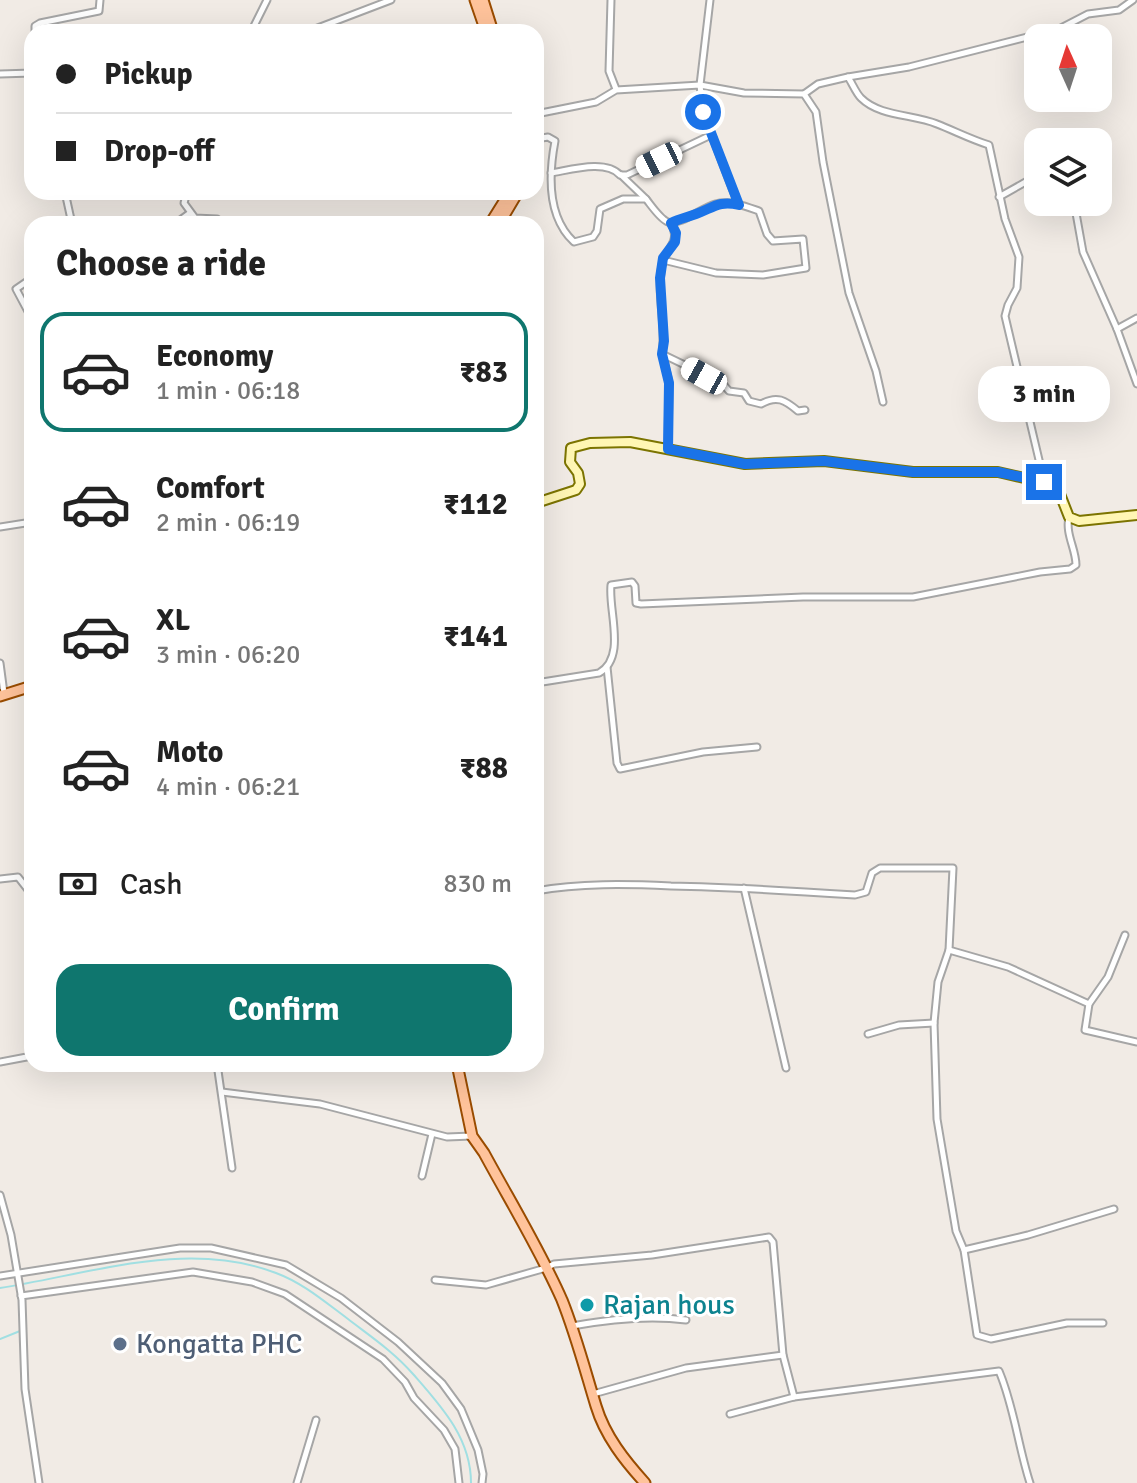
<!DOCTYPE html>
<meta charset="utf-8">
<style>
:root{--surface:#fff;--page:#f2f2f2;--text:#222;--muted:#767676;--line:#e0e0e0;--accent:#0f766e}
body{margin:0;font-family:Signika,sans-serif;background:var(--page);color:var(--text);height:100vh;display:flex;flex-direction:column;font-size:30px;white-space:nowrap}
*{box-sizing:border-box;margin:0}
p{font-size:26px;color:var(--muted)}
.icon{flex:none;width:44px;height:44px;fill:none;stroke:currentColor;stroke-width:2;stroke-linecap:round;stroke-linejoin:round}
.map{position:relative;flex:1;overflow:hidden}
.side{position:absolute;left:24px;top:216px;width:520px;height:856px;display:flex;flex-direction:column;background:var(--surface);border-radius:24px;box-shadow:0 8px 32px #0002}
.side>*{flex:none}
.top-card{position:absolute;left:24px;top:24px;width:520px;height:176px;border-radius:24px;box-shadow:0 8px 32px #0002;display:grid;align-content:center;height:176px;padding:0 32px;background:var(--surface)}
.needle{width:52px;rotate:357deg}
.fabs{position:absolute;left:1024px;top:24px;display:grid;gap:16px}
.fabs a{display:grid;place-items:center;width:88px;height:88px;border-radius:16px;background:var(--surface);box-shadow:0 8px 32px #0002;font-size:40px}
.end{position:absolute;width:36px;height:36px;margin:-18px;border:10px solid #1a73e8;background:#fff;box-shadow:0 0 0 4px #fff}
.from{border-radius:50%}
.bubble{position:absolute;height:56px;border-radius:24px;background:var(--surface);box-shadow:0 8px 32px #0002;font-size:26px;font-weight:800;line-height:56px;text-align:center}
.car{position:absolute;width:24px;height:48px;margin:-24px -12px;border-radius:10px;box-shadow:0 0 6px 2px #0007;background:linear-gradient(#fff 24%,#345 0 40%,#fff 0 76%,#345 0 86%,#fff 0)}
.top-card b{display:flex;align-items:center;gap:28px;height:76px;font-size:30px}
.top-card b+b{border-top:2px solid var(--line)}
.top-card i{width:20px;height:20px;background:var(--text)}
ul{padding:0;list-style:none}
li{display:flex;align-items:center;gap:24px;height:120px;margin:0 16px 12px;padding:0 16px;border:4px solid transparent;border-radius:24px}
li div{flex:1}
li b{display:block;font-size:30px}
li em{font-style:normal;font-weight:800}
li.active{border-color:var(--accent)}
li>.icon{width:72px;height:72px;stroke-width:1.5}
h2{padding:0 32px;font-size:36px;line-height:96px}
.pay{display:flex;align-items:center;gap:20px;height:88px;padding:0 32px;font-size:30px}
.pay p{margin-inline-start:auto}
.action{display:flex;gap:16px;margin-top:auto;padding:16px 32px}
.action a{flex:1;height:92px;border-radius:24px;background:var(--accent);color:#fff;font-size:32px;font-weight:800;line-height:92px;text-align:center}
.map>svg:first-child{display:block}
</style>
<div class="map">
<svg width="1137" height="1483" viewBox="0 0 1137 1483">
<rect width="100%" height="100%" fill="#f1ebe5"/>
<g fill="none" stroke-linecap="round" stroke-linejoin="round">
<g stroke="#a1dfe2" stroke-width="2">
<path d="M0,1288C90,1274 187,1239 276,1273C303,1283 325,1302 348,1319C370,1336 394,1352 413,1374C441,1406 471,1438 471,1483"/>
<polyline points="0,1339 20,1331"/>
</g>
<g stroke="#a6a6a6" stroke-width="9">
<g id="street">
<polyline points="611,0 609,71 616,89"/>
<polyline points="710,0 700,85 703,112 738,204"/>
<polyline points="35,32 35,26 40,23 99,11 100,0"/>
<polyline points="251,32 267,0"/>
<polyline points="307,32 391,0"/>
<polyline points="0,74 32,73"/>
<polyline points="848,77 909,67 1059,29 1088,14 1119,10 1133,0"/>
<path d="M804,94L818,84L848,77C852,83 856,93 861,98C880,117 914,114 937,124C955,131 970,139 989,145L1005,219L1019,257L1017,288L1008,305L1005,316L1044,481"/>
<polyline points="536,114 596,102 616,90 700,85 744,93 804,94 816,112 823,162 849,293 876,371 883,402"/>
<path d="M536,139L548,137L555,141C549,173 547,217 574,242L593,237L597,231L600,209L623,199H646C651,205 660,219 668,222C680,226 703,207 715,204C730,200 745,206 759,211L767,234L773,241L803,239L806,268L763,275L716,273L663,260C655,292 667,323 662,354L722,383L729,391L744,393L749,401L761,404C777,395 785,400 798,411L805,410"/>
<path d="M551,173C570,170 606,159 620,175H627L711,135"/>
<polyline points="621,175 646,199"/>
<polyline points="65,192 72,224"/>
<polyline points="187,192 184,203 195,218 217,219 223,224"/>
<polyline points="999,197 1038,175"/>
<polyline points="1074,202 1083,252 1117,329 1137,384"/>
<polyline points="175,224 190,213"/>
<path d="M663,260C670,246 680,239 671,223"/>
<polyline points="32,278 16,289 32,319"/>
<polyline points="1117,329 1137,318"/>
<polyline points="663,355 669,383 668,449"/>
<polyline points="0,527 32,522"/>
<polyline points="0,663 4,693"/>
<polyline points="607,667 617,763 620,769 703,752 757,747"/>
<path d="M536,683L599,673C627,657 608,611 611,585L632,582L635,586L636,603L641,604L803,597H913L1040,572L1070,569L1076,565C1076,549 1065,534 1069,517"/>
<polyline points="0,879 18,877 32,895"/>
<polyline points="744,888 786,1068"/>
<path d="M536,891C580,883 626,884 671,886C732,887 794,891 855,895L866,892L872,873L880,868H953L949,950L938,982L934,1023L937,1119L956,1231L964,1250L977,1335L991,1339L1067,1323H1103"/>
<polyline points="1125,935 1108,977 1089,1004 1085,1030 1137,1042"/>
<polyline points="949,950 1008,967 1089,1004"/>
<polyline points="868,1034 899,1025 934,1023"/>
<polyline points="0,1062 32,1056"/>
<polyline points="217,1064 232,1168"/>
<polyline points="222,1092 320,1104 447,1137 472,1136"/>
<polyline points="422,1176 432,1134"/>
<polyline points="0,1195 11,1235 22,1300 25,1389 39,1483"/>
<polyline points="964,1250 1028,1235 1114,1209"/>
<polyline points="0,1276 180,1248 211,1248 286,1265 341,1298 398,1342 442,1383 461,1409 478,1450 483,1474 482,1483"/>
<polyline points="435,1280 486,1285 546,1268 554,1264 652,1255 769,1237 773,1242 783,1355 794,1397"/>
<polyline points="21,1296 193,1272 252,1282 285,1294 383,1359 405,1382 414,1398 444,1430 455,1449 459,1483"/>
<path d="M572,1326C611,1319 648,1315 686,1320"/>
<polyline points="593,1394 686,1368 783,1355"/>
<path d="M730,1414L794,1397L999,1371C1014,1406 1018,1446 1030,1483"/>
<polyline points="297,1483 316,1420"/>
</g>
</g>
<g stroke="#7c7400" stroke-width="12">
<polyline id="secondary" points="536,503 576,490 580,484 578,473 570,462 571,448 590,443 630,442 745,464 824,461 913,472 998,472 1051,484 1058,489 1069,517 1079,521 1137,515"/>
</g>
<g stroke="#9a4c00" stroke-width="13">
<g id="primary">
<polyline points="475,0 486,32"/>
<polyline points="483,0 493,32"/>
<polyline points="490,224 510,192"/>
<polyline points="499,224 518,192"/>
<polyline points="0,696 32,686"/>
<path d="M457,1064L472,1136L484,1153C510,1201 540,1250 562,1300C576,1335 585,1370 596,1406C605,1436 625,1461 645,1483"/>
</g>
</g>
<use href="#street" stroke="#fff" stroke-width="5"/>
<use href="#secondary" stroke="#fff6b4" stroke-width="8"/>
<use href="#primary" stroke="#ffc39b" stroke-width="9"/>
</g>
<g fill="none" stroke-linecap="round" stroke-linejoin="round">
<path stroke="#1a73e8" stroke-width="10" d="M703,112L739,205C719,200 713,208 696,214C688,217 679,219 671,223L676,233L675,242L663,258L660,278L664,341L662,354L669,383L668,449L745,464L824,461L913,472H998L1044,482"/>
</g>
<circle fill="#0f9aa8" stroke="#fff" stroke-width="3" cx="587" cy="1305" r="8"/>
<circle fill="#5c6f8a" stroke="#fff" stroke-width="3" cx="120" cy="1344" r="8"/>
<g text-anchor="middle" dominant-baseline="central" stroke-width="6" stroke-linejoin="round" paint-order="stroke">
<g font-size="28" fill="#0d838f" stroke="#fff" text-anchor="start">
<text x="603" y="1305">Rajan hous</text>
</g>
<g font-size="28" fill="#4e5e75" stroke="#fff" text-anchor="start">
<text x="136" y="1344">Kongatta PHC</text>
</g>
</g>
</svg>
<div class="fabs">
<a><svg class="needle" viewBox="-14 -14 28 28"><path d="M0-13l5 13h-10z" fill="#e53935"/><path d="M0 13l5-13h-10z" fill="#767676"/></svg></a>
<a><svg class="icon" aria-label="layers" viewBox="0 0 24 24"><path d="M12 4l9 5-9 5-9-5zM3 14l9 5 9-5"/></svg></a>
</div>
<i class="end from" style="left:703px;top:112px"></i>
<i class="end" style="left:1044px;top:482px"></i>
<div class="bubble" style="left:978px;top:366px;width:132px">3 min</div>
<i class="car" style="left:659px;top:160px;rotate:244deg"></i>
<i class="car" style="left:704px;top:376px;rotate:299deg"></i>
<div class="top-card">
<b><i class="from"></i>Pickup</b>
<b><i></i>Drop-off</b>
</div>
<section class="side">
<h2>Choose a ride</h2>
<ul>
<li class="active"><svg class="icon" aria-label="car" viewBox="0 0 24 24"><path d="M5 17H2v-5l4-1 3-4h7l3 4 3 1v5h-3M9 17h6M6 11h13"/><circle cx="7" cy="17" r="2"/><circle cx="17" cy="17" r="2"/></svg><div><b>Economy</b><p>1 min · 06:18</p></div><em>₹83</em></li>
<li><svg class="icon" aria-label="car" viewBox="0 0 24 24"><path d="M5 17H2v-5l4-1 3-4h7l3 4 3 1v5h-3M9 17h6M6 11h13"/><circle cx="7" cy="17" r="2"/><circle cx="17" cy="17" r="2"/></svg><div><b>Comfort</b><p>2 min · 06:19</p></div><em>₹112</em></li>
<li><svg class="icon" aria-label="car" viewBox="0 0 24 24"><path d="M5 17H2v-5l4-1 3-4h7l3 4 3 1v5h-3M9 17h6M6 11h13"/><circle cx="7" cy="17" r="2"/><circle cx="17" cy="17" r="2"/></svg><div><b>XL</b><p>3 min · 06:20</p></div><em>₹141</em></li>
<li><svg class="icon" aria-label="car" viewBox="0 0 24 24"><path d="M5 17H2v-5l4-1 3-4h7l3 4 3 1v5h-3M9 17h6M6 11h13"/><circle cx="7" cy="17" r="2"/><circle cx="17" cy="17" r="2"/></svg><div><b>Moto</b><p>4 min · 06:21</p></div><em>₹88</em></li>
</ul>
<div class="pay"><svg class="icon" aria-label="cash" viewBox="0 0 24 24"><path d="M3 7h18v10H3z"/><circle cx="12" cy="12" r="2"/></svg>Cash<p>830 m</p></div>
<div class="action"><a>Confirm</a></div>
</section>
</div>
